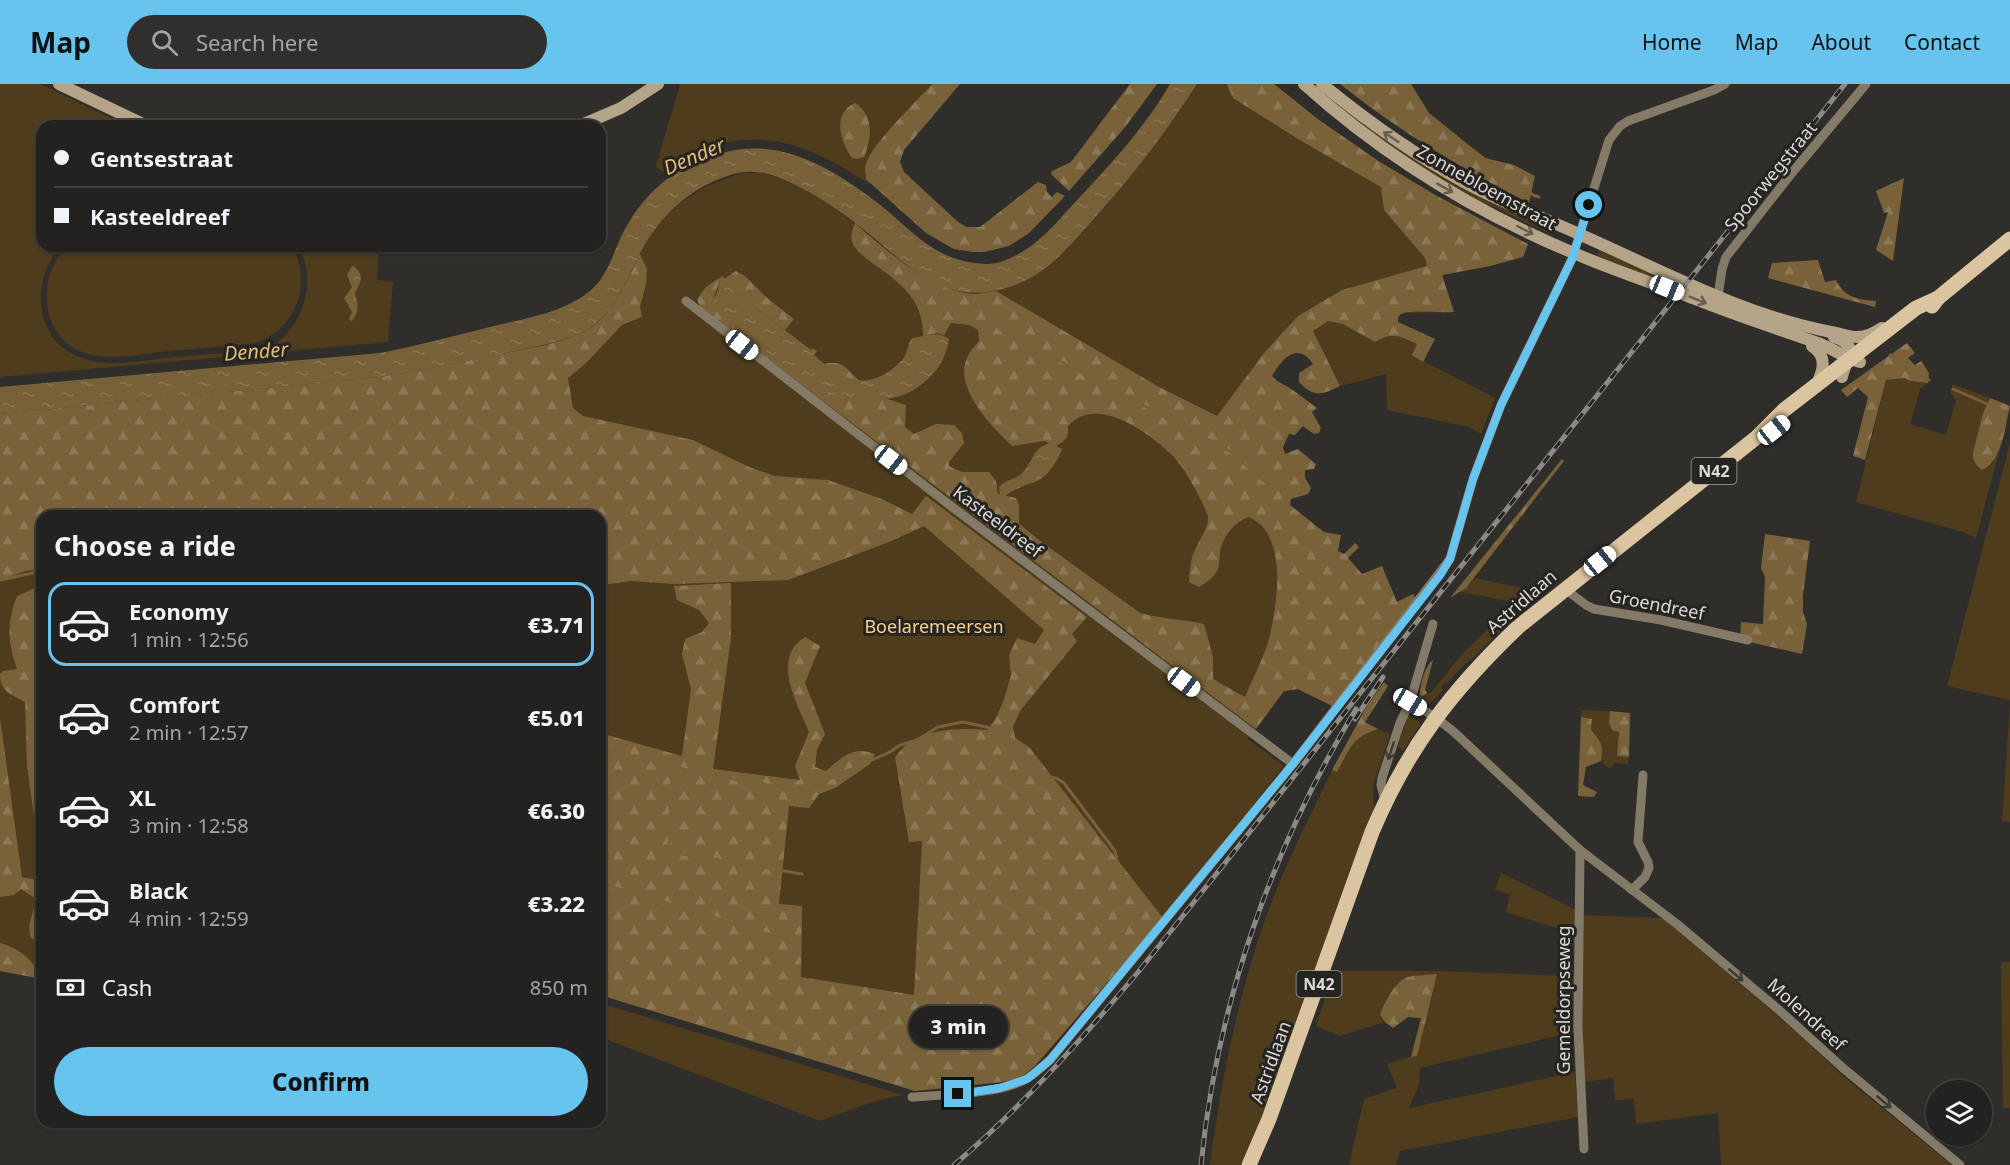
<!DOCTYPE html>
<meta charset="utf-8">
<style>
:root{--surface:#242220;--page:#302f2d;--text:#f1f3f6;--muted:#a3a4a5;--line:#413f3e;--accent:#67c4ef}
body{margin:0;font-family:"Noto Sans",sans-serif;background:var(--page);color:var(--text);height:100vh;display:flex;flex-direction:column;font-size:22px;white-space:nowrap}
*{box-sizing:border-box;margin:0}
p{font-size:20px;color:var(--muted)}
.icon{flex:none;width:33px;height:33px;fill:none;stroke:currentColor;stroke-width:2;stroke-linecap:round;stroke-linejoin:round}
.map{position:relative;flex:1;overflow:hidden}
.side{position:absolute;left:36px;top:426px;width:570px;height:618px;display:flex;flex-direction:column;background:var(--surface);border-radius:18px;box-shadow:0 2px 4px #0004,0 0 0 2px var(--line)}
.side>*{flex:none}
.banner{position:absolute;left:36px;top:36px;width:570px;height:132px;border-radius:18px;box-shadow:0 2px 4px #0004,0 0 0 2px var(--line);display:grid;align-content:center;height:132px;padding:0 18px;background:var(--surface)}
.tools{position:absolute;left:1926px;top:996px;display:grid;gap:12px}
.tools a{display:grid;place-items:center;width:66px;height:66px;border-radius:50%;background:var(--surface);box-shadow:0 2px 4px #0004,0 0 0 2px var(--line);font-size:30px}
.end{position:absolute;width:27px;height:27px;margin:-14px;border:8px solid #67c4ef;background:#111;box-shadow:0 0 0 3px #111}
.from{border-radius:50%}
.bubble{position:absolute;height:42px;border-radius:21px;background:var(--surface);box-shadow:0 2px 4px #0004,0 0 0 2px var(--line);font-size:20px;font-weight:800;line-height:42px;text-align:center}
.car{position:absolute;width:18px;height:36px;margin:-18px -9px;border-radius:8px;box-shadow:0 0 4px 2px #0007;background:linear-gradient(#fff 24%,#345 0 40%,#fff 0 76%,#345 0 86%,#fff 0)}
.banner b{display:flex;align-items:center;gap:21px;height:57px;font-size:22px}
.banner b+b{border-top:2px solid var(--line)}
.banner i{width:15px;height:15px;background:var(--text)}
ul{padding:0;list-style:none}
li{display:flex;align-items:center;gap:18px;height:84px;margin:0 12px 9px;padding:0 6px;border:3px solid transparent;border-radius:18px}
li div{flex:1}
li b{display:block;font-size:22px}
li em{font-style:normal;font-weight:800}
li.current{border-color:var(--accent)}
li>.icon{width:54px;height:54px;stroke-width:1.5}
h2{padding:0 18px;font-size:27px;line-height:72px}
.pay{display:flex;align-items:center;gap:15px;height:66px;padding:0 18px;font-size:22px}
.pay p{margin-inline-start:auto}
.cta{display:flex;gap:12px;margin-top:auto;padding:12px 18px}
.cta a{flex:1;height:69px;border-radius:36px;background:var(--accent);color:#111;font-size:24px;font-weight:800;line-height:69px;text-align:center}
header{display:flex;align-items:center;gap:36px;box-sizing:border-box;height:84px;padding:0 30px;background:var(--accent);color:#111}
header strong{font-size:28px}
nav{display:flex;gap:33px;margin-inline-start:auto;font-size:21px}
.search{width:420px;height:54px;background:var(--page);display:flex;align-items:center;gap:15px;box-sizing:border-box;padding:0 21px;border-radius:33px;color:var(--muted);font-size:22px}
.map>svg:first-child{display:block}
</style>
<header>
<strong>Map</strong>
<div class="search"><svg class="icon" aria-label="search" viewBox="0 0 24 24"><circle cx="10" cy="10" r="6"/><path d="M15 15l6 6"/></svg>Search here</div>
<nav><a>Home</a><a>Map</a><a>About</a><a>Contact</a></nav>
</header>
<div class="map">
<svg width="2010" height="1081" viewBox="0 0 2010 1081">
<defs>
<pattern id="forest-firs" width="22" height="20" patternUnits="userSpaceOnUse" patternTransform="scale(1.5)"><rect width="22" height="20" fill="#79623a"/><path d="M5 1l3.5 6h-7zM16 11l3.5 6h-7z" fill="#8b7856"/></pattern>
<pattern id="water-ripples" width="26" height="14" patternUnits="userSpaceOnUse" patternTransform="scale(1.5)"><rect width="26" height="14" fill="#786139"/><path d="M2 4q2-2 4 0t4 0M15 11q2-2 4 0t4 0" fill="none" stroke="#8b7755"/></pattern>
</defs>
<rect width="100%" height="100%" fill="#302e2b"/>
<g fill="#4e3c1d">
<path d="M0,0H40L127,42H42V162H61C33,192 32,247 71,269C102,287 142,276 175,273C197,271 257,269 274,260C296,248 309,216 307,193C307,182 303,172 299,162H379L377,196L393,198L388,258L0,293Z"/>
<path d="M680,0H932L877,61L867,96L871,101C821,68 772,42 711,63C694,68 678,79 662,88L656,82Z"/>
<path d="M1197,0H1274L1319,36L1380,78L1437,112L1528,160L1523,173L1490,182L1442,191L1454,228L1376,230L1386,251L1402,253L1418,260L1412,271L1495,314L1481,350L1469,343L1387,326L1386,290L1340,302L1313,247C1298,261 1282,274 1272,292L1291,415L1290,421L1338,467L1343,470L1306,610L1298,605L1283,608L1248,655L1284,682L1163,834L1035,982L1002,998L915,1007L600,911V432H42V895L0,887V330L477,274L629,193L653,146L677,121L705,103L741,89H760L782,94L804,105L833,122L871,153L933,197L1065,167L1102,127L1144,74L1178,30Z"/>
<polygon points="1311,0 1316,0 1353,32 1472,108 1496,121 1556,142 1552,151 1494,123 1473,117 1379,56"/>
<path d="M69,162H292C313,199 296,247 254,259C226,262 197,265 168,267C132,271 87,284 60,252C52,242 48,232 47,219C45,197 52,176 69,162Z"/>
<polygon points="1599,166 1722,220 1596,174"/>
<polygon points="1905,294 1910,297 1928,299 1920,305 1910,340 1946,351 1956,317 1950,308 1953,300 1990,314 1983,329 1973,368 1992,380 2001,361 1976,454 1963,448 1856,418 1886,296"/>
<polygon points="2010,359 2010,616 1947,602"/>
<polygon points="1474,494 1532,506 1536,512 1477,570 1464,581 1446,600 1444,599 1441,604 1443,606 1429,620 1420,614 1427,609 1431,609 1461,571 1516,518 1459,508 1466,504"/>
<polygon points="2010,620 2010,738 2002,737"/>
<polygon points="1582,626 1610,627 1609,640 1619,648 1617,672 1629,673 1628,680 1615,679 1610,685 1601,677 1601,672 1591,646 1592,635 1581,633"/>
<polygon points="1410,632 1419,637 1420,641 1403,667 1398,663 1407,633"/>
<path d="M1378,645L1390,650L1373,702L1374,724L1266,1024L1240,1081H1210C1221,998 1237,915 1265,836C1283,784 1309,735 1332,686L1337,687C1350,665 1351,654 1378,645Z"/>
<polygon points="1501,789 1576,826 1575,850 1506,828 1510,810 1495,806"/>
<polygon points="1582,831 1664,834 1802,953 1844,993 1952,1081 1721,1081 1718,1029 1636,1040 1634,1015 1615,1016 1613,994 1583,998"/>
<polygon points="2001,878 2010,878 2010,1024 2003,1024"/>
<path d="M1334,887H1440L1574,892V948L1420,984L1419,1001L1409,1024L1575,988L1578,1033L1400,1067L1396,1081H1349L1364,1015L1397,1004L1387,980L1417,971L1437,890C1404,892 1391,898 1380,931L1385,938L1340,952L1316,942Z"/>
<polygon points="600,919 903,1011 875,1017 820,1037 600,953"/>
</g>
<g fill="url(#forest-firs)">
<path d="M932,0H960L904,66L900,78L904,88L957,137L966,143H980L1038,98L1046,101L1047,108L1052,113L1057,108L1065,112L1028,150L1009,162L984,168H973L954,165L926,149L867,96C865,89 864,84 867,77C876,56 915,19 932,0Z"/>
<polygon points="1130,0 1157,0 1126,42 1069,107 1051,90 1052,87 1071,78"/>
<path d="M1227,0H1274L1319,36L1380,78L1437,112L1528,160L1523,173L1490,182L1442,191L1454,228C1443,229 1408,225 1401,230C1398,232 1398,235 1398,238L1435,255L1423,278L1412,271L1417,260C1400,252 1392,248 1375,258L1343,240L1328,237L1313,247L1340,302C1322,311 1314,314 1299,298V289L1313,280C1298,257 1282,274 1272,292L1277,297L1290,304L1317,324L1312,328L1321,344L1319,349L1314,350L1303,342L1295,351L1289,350L1283,363L1285,370L1298,365L1316,380L1314,385L1305,386V394L1311,404L1308,410L1291,415L1290,421L1324,448L1341,451L1338,467L1344,470L1355,459L1359,463L1348,474L1362,490L1382,482L1397,518L1413,510L1416,515L1332,622L1298,605L1284,607L1256,645L711,232L700,223L697,215L705,204L716,196L719,199L714,212L824,282L826,279H838L844,282L875,311L906,321L905,343L914,350L936,340L954,341L962,349L964,359L949,378V382L962,388H989L996,397L998,410L1016,414L1019,421V440L1043,459L1140,529C1161,535 1183,535 1204,540L1213,573V595L1245,613C1252,596 1261,579 1267,562C1276,529 1287,468 1261,441C1258,438 1253,435 1249,433C1234,438 1223,452 1220,468C1219,474 1220,481 1217,487C1212,495 1207,498 1199,503L1189,498C1190,488 1190,476 1195,466C1199,456 1209,444 1208,433C1207,427 1203,421 1201,416C1194,402 1184,384 1174,373C1151,350 1097,309 1068,342C1069,354 1066,356 1056,362L1044,357L1012,362C993,344 955,305 966,277C968,269 974,263 979,257L978,246L970,241L951,239L944,251L937,249L923,252C924,217 901,199 875,181C867,175 855,167 852,158C850,151 853,145 855,139C886,166 934,210 977,210C983,209 990,208 996,207L1159,303L1217,332L1265,268L1298,232L1342,206L1427,182L1425,174L1384,126L1381,103L1298,55L1233,14Z"/>
<path d="M1340,0H1411L1429,29L1485,74L1514,81L1535,92L1529,119C1462,85 1399,47 1340,0Z"/>
<path d="M855,19C874,32 872,53 864,73L858,75L852,74C840,58 832,29 855,19Z"/>
<polygon points="1904,94 1893,177 1876,166 1888,128 1884,129 1876,107"/>
<path d="M640,170L647,185L646,200L640,223L642,233L622,241L586,279L568,294L573,324L583,332L693,356L749,383L775,392L828,396L882,415L912,430L926,412L1087,533L1072,550L1077,557L1020,627L1013,643L1015,654L1029,663L1163,834L1035,982L1020,994L1002,998L915,1007L600,911V649L682,672L691,605L682,570L685,555L702,548L709,539L699,526L677,516L674,502L731,499V554L713,685L800,696L795,682L809,648C798,621 770,574 805,553L820,562L805,599L825,650L817,666L815,683L826,687C842,673 853,661 875,670L870,680L835,704L819,710L809,724L789,722L779,820L802,822L801,893L914,911L922,757L909,758L895,673C900,668 905,660 912,657C935,644 962,644 987,646L995,636L1004,616L1011,591L1009,571L1017,554L1035,560L1044,546L924,442L889,458L788,496L674,500L632,497L600,501V432H42V485L26,487L0,496V330L380,293C421,287 460,278 501,270C529,264 563,260 589,245C612,231 629,194 640,170Z"/>
<path d="M1818,176L1825,198L1836,196C1844,213 1858,216 1876,217L1875,223L1768,194L1772,179Z"/>
<polygon points="736,187 745,192 767,214 794,235 785,246 728,203 724,195"/>
<polygon points="1907,259 1915,269 1908,274 1915,281 1921,277 1929,289 1928,299 1910,297 1905,294 1886,296 1865,376 1853,372 1868,313 1858,304 1847,313 1841,306"/>
<path d="M1990,314L2010,322C2005,341 2003,377 1982,386C1976,381 1972,376 1973,368L1983,329Z"/>
<polygon points="1562,375 1564,377 1466,504 1450,514"/>
<polygon points="1765,450 1810,457 1803,511 1803,528 1807,540 1802,570 1740,556 1741,538 1763,540 1765,493 1761,484"/>
<path d="M42,501V792L27,681L25,618C11,610 0,608 0,590L3,587L17,585C8,558 6,540 17,512Z"/>
<path d="M1433,576L1425,606L1427,609L1420,614C1419,604 1425,581 1433,576Z"/>
<path d="M1384,598L1388,602L1365,638L1378,645C1351,654 1350,665 1337,688L1332,686L1367,622Z"/>
<polygon points="1610,627 1630,629 1629,673 1617,672 1619,648 1612,646 1609,639"/>
<path d="M1581,633L1592,635L1591,646C1602,659 1603,660 1601,677L1586,683L1583,701L1597,708L1594,713L1578,712Z"/>
<polygon points="0,634 22,793 42,797 42,861 30,853 29,842 36,815 21,805 14,811 0,813"/>
<path d="M0,859C21,865 33,876 42,895L0,887Z"/>
<path d="M1437,890L1417,972L1411,973L1421,934L1408,933L1393,944L1385,938L1380,931C1384,919 1395,897 1408,893C1417,891 1428,891 1437,890Z"/>
</g>
<g fill="url(#water-ripples)">
<path d="M1170,0H1197C1164,52 1125,101 1084,146C1069,163 1051,183 1030,194C1004,208 975,213 946,204C929,198 912,185 898,174C872,152 845,129 816,112C793,99 765,83 738,89C696,99 660,130 641,168C628,194 615,227 590,244C569,258 526,264 501,270C461,278 421,287 380,293L0,330V303L380,269C416,262 450,253 486,244C521,235 563,230 591,206C607,192 612,173 620,155C641,110 674,82 722,69C781,52 834,85 879,120C911,145 931,173 974,179C983,180 993,181 1003,177C1035,166 1055,140 1078,115C1111,80 1146,42 1170,0Z"/>
<path d="M352,182L356,183L355,184C366,192 359,200 355,210C359,222 359,227 352,237L349,235L352,228L344,214L352,203L347,191Z"/>
<path d="M723,192L728,203L811,266L813,264L817,267L814,271C844,299 871,309 903,275C908,269 907,260 912,254C925,252 938,246 949,255C946,276 935,291 918,303C889,324 844,316 813,302C802,297 792,287 783,280C762,263 740,246 718,229C710,214 718,213 719,199L716,196Z"/>
<path d="M1050,359L1062,365C1058,377 1047,394 1035,398C1025,401 1013,406 1005,412L1000,411L999,403C1005,395 1017,396 1024,387C1033,376 1034,363 1050,359Z"/>
</g>
<g fill="none" stroke-linecap="round" stroke-linejoin="round">
<g stroke="#786139" stroke-width="3">
<path d="M1394,0C1437,41 1485,76 1533,111L1539,113"/>
<polyline points="994,237 998,244 1231,368 1269,401"/>
<polyline points="1890,271 1914,291 1929,296"/>
<polyline points="1953,305 2003,327"/>
<polyline points="452,432 456,408"/>
<polyline points="0,496 42,487"/>
<path d="M998,646L1017,660L1046,693L1056,694L1064,699L1115,767C1117,778 1121,790 1128,800C1133,807 1138,812 1142,821"/>
<polyline points="600,663 698,689 769,701 807,705 890,668 900,661 917,656 938,643 963,638 991,644"/>
<polyline points="672,690 669,764 671,768 802,790"/>
<polyline points="600,799 781,854"/>
</g>
<g stroke="#847a68" stroke-width="9">
<polyline points="1718,213 1722,185 1726,173 1791,90 1866,0"/>
<polyline points="686,217 947,419 1293,680"/>
<polyline points="1565,505 1586,521 1594,525 1661,536 1748,556"/>
<polyline points="1410,618 1435,633 1454,648 1580,766 1677,840 1779,926 1843,984 1960,1081"/>
<polyline points="1385,717 1381,701 1382,694 1400,639 1410,618 1433,540"/>
<polyline points="1580,766 1578,943 1584,1065"/>
<polyline points="1632,806 1645,793 1649,784 1648,778 1638,758 1643,691"/>
<path d="M912,1013C942,1011 1002,1010 1028,994C1036,989 1043,982 1050,976L1293,680L1450,475L1473,395L1501,321L1572,175L1609,56L1620,42L1628,37L1714,6L1725,0"/>
</g>
<g stroke="#b5a488" stroke-width="12">
<polyline points="59,0 147,42"/>
<path d="M1304,0C1384,72 1477,129 1576,170C1615,187 1656,200 1695,215C1735,231 1775,244 1815,258C1831,263 1844,274 1860,278"/>
<path d="M1322,0C1367,37 1414,70 1464,98C1502,119 1542,133 1581,151C1663,187 1742,231 1831,248C1840,249 1848,253 1857,253C1867,253 1875,249 1882,244"/>
<polyline points="579,42 621,24 658,0"/>
<path d="M1834,253C1862,262 1845,276 1842,293"/>
<path d="M1812,262C1827,272 1824,285 1817,300"/>
</g>
<g stroke="#dbc5a0" stroke-width="15">
<polyline points="1932,222 1938,214 2010,155"/>
<path d="M1249,1081L1269,1035L1372,748C1408,663 1452,606 1518,543L1757,353L1784,326L1916,224L1938,214"/>
</g>
<g stroke="#8c8a87" stroke-width="5">
<g id="rail">
<polyline points="1355,635 1383,593"/>
<path d="M954,1081C1022,1023 1081,956 1139,887L1845,0"/>
<path d="M1201,1081C1217,919 1272,764 1356,625"/>
</g>
</g>
<use href="#rail" stroke="#262421" stroke-width="3" stroke-dasharray="9" stroke-linecap="butt"/>
</g>
<defs><path id="oneway-shaft" d="M-6 0H5M1.5-3L5.5 0L1.5 3" fill="none" stroke-width="1.6" stroke-linecap="round" stroke-linejoin="round" transform="scale(1.5)"/></defs>
<g stroke="#665e4f">
<use href="#oneway-shaft" transform="translate(1391 53) rotate(-146)"/>
<use href="#oneway-shaft" transform="translate(1445 104) rotate(29)"/>
<use href="#oneway-shaft" transform="translate(1525 146) rotate(27)"/>
<use href="#oneway-shaft" transform="translate(1698 216) rotate(22)"/>
</g>
<g stroke="#3e3a33">
<use href="#oneway-shaft" transform="translate(1391 667) rotate(108)"/>
<use href="#oneway-shaft" transform="translate(1736 891) rotate(40)"/>
<use href="#oneway-shaft" transform="translate(1884 1018) rotate(40)"/>
</g>
<g fill="none" stroke-linecap="round" stroke-linejoin="round">
<polyline stroke="#67c4ef" stroke-width="8" points="958,1010 1000,1004 1027,995 1050,976 1293,680 1441,490 1450,475 1473,395 1501,321 1572,175 1589,121"/>
</g>
<g text-anchor="middle" dominant-baseline="central" stroke-width="6" stroke-linejoin="round" paint-order="stroke">
<g fill="#262421" stroke="#a5a3a0" stroke-width="1.5">
<rect x="1691.5" y="374" width="45" height="26" rx="4.5"/>
<rect x="1296.5" y="887" width="45" height="26" rx="4.5"/>
</g>
<g font-size="16" font-weight="bold" fill="#dbdad7">
<text x="1714" y="387">N42</text>
<text x="1319" y="900">N42</text>
</g>
<g font-size="18" fill="#dbdad7" stroke="#262421">
<text transform="translate(1770 92) rotate(-51)">Spoorwegstraat</text>
<text transform="translate(1487 103) rotate(29)">Zonnebloemstraat</text>
<text transform="translate(998 437) rotate(37)">Kasteeldreef</text>
<text transform="translate(1521 517) rotate(-41)">Astridlaan</text>
<text transform="translate(1657 520) rotate(11)">Groendreef</text>
<text transform="translate(1563 916) rotate(-90)">Gemeldorpseweg</text>
<text transform="translate(1807 930) rotate(42)">Molendreef</text>
<text transform="translate(1270 978) rotate(-70)">Astridlaan</text>
</g>
<g font-size="18" fill="#f7d08e" stroke="#262421">
<text x="934" y="542">Boelaremeersen</text>
</g>
<g font-size="20" font-style="italic" fill="#e1bb7a" stroke="#262421">
<text transform="translate(694 72) rotate(-23)">Dender</text>
<text transform="translate(256 267) rotate(-4)">Dender</text>
</g>
</g>
</svg>
<div class="tools">
<a><svg class="icon" aria-label="layers" viewBox="0 0 24 24"><path d="M12 4l9 5-9 5-9-5zM3 14l9 5 9-5"/></svg></a>
</div>
<i class="end from" style="left:1589px;top:121px"></i>
<i class="end" style="left:958px;top:1010px"></i>
<div class="bubble" style="left:909px;top:922px;width:99px">3 min</div>
<i class="car" style="left:1667px;top:204px;rotate:112deg"></i>
<i class="car" style="left:742px;top:261px;rotate:128deg"></i>
<i class="car" style="left:1774px;top:346px;rotate:52deg"></i>
<i class="car" style="left:891px;top:376px;rotate:128deg"></i>
<i class="car" style="left:1600px;top:477px;rotate:51deg"></i>
<i class="car" style="left:1184px;top:598px;rotate:127deg"></i>
<i class="car" style="left:1410px;top:618px;rotate:121deg"></i>
<div class="banner">
<b><i class="from"></i>Gentsestraat</b>
<b><i></i>Kasteeldreef</b>
</div>
<section class="side">
<h2>Choose a ride</h2>
<ul>
<li class="current"><svg class="icon" aria-label="car" viewBox="0 0 24 24"><path d="M5 17H2v-5l4-1 3-4h7l3 4 3 1v5h-3M9 17h6M6 11h13"/><circle cx="7" cy="17" r="2"/><circle cx="17" cy="17" r="2"/></svg><div><b>Economy</b><p>1 min · 12:56</p></div><em>€3.71</em></li>
<li><svg class="icon" aria-label="car" viewBox="0 0 24 24"><path d="M5 17H2v-5l4-1 3-4h7l3 4 3 1v5h-3M9 17h6M6 11h13"/><circle cx="7" cy="17" r="2"/><circle cx="17" cy="17" r="2"/></svg><div><b>Comfort</b><p>2 min · 12:57</p></div><em>€5.01</em></li>
<li><svg class="icon" aria-label="car" viewBox="0 0 24 24"><path d="M5 17H2v-5l4-1 3-4h7l3 4 3 1v5h-3M9 17h6M6 11h13"/><circle cx="7" cy="17" r="2"/><circle cx="17" cy="17" r="2"/></svg><div><b>XL</b><p>3 min · 12:58</p></div><em>€6.30</em></li>
<li><svg class="icon" aria-label="car" viewBox="0 0 24 24"><path d="M5 17H2v-5l4-1 3-4h7l3 4 3 1v5h-3M9 17h6M6 11h13"/><circle cx="7" cy="17" r="2"/><circle cx="17" cy="17" r="2"/></svg><div><b>Black</b><p>4 min · 12:59</p></div><em>€3.22</em></li>
</ul>
<div class="pay"><svg class="icon" aria-label="cash" viewBox="0 0 24 24"><path d="M3 7h18v10H3z"/><circle cx="12" cy="12" r="2"/></svg>Cash<p>850 m</p></div>
<div class="cta"><a>Confirm</a></div>
</section>
</div>
